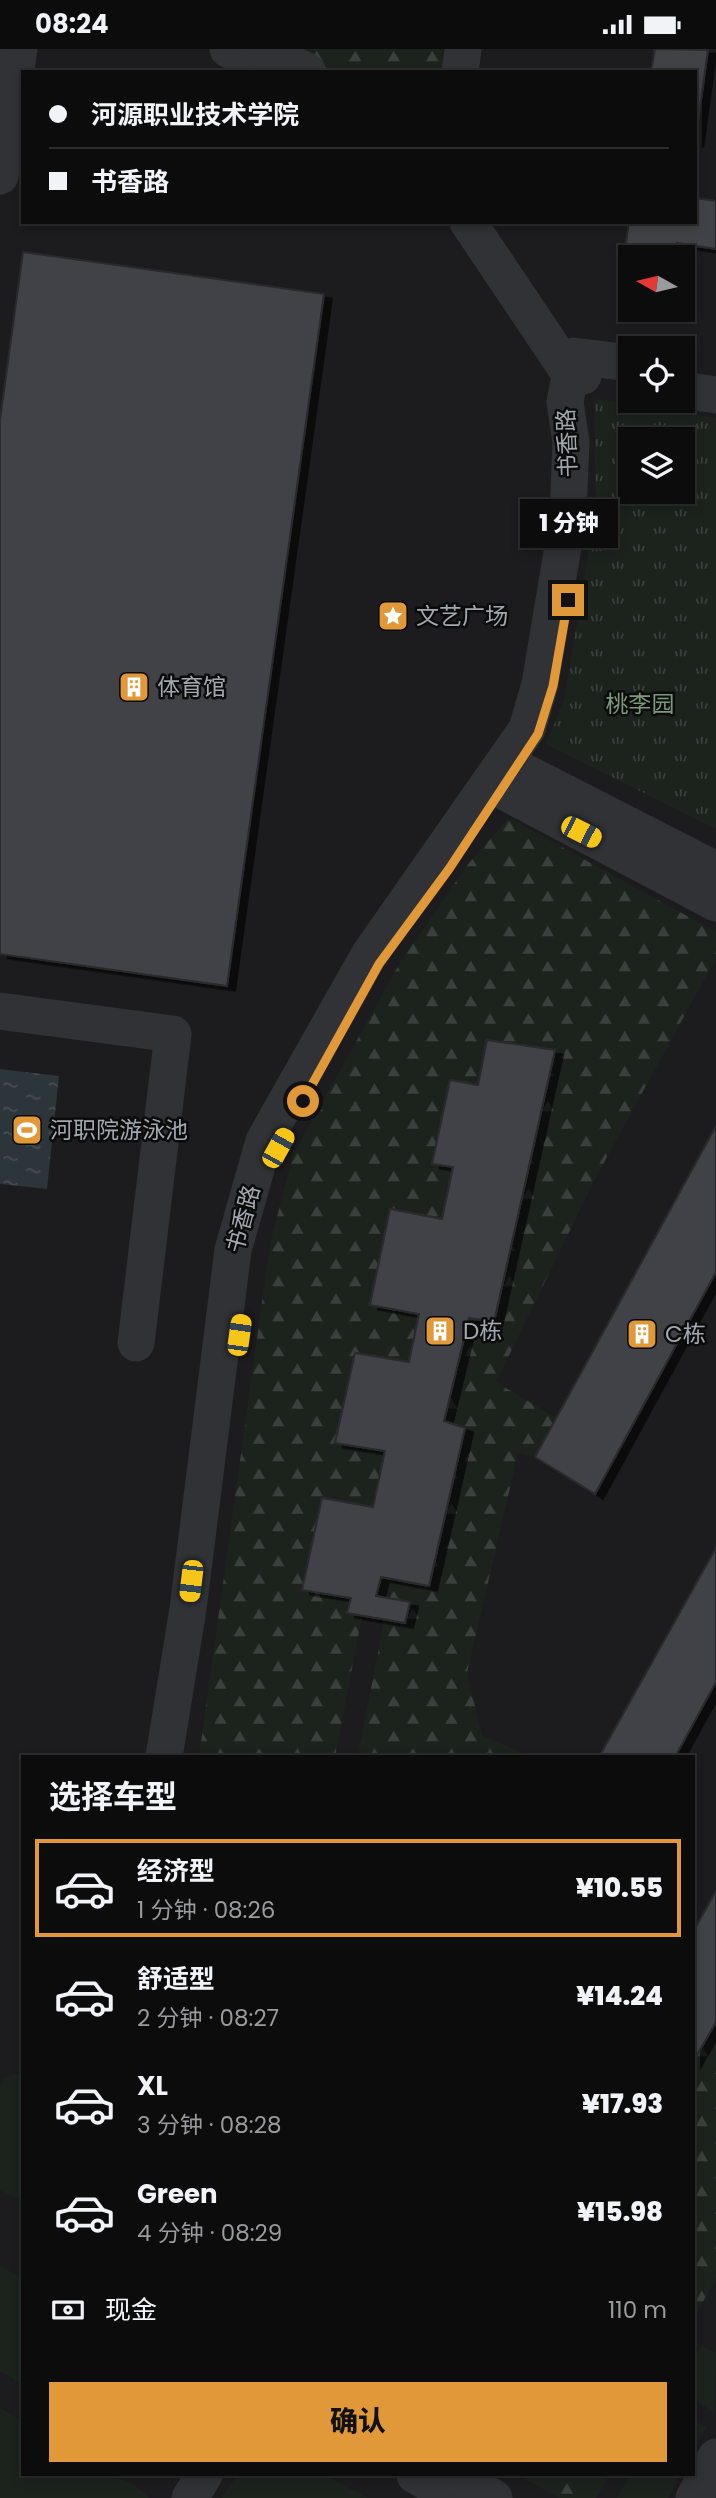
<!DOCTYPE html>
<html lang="zh">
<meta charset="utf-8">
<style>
:root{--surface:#0c0c0d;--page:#151516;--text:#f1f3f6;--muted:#9a9b9d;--line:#2c2c2e;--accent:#e19838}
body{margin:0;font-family:Poppins,"Noto Sans SC",sans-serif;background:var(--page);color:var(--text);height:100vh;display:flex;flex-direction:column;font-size:26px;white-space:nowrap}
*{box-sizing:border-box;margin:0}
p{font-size:23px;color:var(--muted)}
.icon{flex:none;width:38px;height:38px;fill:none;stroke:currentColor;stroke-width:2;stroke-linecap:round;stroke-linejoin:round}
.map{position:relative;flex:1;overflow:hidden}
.side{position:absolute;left:21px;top:1706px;width:674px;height:721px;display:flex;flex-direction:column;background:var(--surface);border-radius:0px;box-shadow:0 4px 10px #0003,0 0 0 2px var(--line)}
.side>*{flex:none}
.banner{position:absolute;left:21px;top:21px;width:676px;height:154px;border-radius:0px;box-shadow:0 4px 10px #0003,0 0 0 2px var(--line);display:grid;align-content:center;height:154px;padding:0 28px;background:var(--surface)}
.needle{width:46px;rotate:278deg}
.buttons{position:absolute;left:618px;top:196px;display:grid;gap:14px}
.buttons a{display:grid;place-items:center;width:77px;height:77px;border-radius:0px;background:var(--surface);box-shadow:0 4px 10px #0003,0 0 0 2px var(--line);font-size:35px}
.end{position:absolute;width:32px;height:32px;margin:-16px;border:9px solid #e19838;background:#111;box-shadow:0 0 0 4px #111}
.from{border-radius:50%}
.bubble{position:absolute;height:49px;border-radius:0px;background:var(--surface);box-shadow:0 4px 10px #0003,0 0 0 2px var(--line);font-size:23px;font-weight:800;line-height:49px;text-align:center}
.car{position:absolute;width:21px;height:42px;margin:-21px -10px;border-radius:9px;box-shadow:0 0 5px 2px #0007;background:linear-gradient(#f5c518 24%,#345 0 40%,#f5c518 0 76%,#345 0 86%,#f5c518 0)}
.banner b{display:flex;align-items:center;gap:24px;height:66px;font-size:26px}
.banner b+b{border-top:2px solid var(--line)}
.banner i{width:18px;height:18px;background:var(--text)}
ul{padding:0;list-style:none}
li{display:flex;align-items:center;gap:21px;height:98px;margin:0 14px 10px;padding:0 14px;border:4px solid transparent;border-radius:0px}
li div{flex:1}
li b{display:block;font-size:26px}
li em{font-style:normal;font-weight:800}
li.on{border-color:var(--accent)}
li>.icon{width:63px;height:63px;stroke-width:1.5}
h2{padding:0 28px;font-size:32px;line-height:84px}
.pay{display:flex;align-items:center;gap:18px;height:77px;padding:0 28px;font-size:26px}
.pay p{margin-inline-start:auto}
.button{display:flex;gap:14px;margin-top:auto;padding:14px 28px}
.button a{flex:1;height:80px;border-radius:0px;background:var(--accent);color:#111;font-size:28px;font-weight:800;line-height:80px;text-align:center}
.status{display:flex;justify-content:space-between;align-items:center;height:49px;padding:0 35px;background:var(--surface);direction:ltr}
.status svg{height:19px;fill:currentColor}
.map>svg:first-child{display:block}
</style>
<div class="status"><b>08:24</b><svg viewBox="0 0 49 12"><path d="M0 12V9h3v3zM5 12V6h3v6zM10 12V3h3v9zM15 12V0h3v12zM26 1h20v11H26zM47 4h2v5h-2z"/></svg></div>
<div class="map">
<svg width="716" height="2449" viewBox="0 0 716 2449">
<defs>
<pattern id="forest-firs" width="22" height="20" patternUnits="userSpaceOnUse" patternTransform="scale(1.75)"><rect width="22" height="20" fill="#1c231d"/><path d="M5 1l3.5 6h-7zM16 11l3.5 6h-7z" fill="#3a403b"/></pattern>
<pattern id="park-tufts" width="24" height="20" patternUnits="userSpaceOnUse" patternTransform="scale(1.75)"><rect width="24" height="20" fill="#1c231d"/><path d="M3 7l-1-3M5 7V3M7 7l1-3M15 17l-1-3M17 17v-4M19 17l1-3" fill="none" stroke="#3a403b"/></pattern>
<pattern id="water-ripples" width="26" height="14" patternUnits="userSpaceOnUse" patternTransform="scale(1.75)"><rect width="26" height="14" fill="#2c353a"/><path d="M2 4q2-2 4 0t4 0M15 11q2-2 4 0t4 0" fill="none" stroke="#474f54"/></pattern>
<filter id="shadow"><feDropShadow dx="8" dy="4.5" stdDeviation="0" flood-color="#0009"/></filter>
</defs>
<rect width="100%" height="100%" fill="#101011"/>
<path fill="#1c1c1e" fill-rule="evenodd" d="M0,0H716V2449H0ZM23,23H695V173H23ZM630,208H682V261H630ZM630,299H682V352H630ZM630,390H682V443H630ZM23,1708H693V2426H23Z"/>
<g fill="#1c231d">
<polygon points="23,2023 23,2153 0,2141 0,2037 5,2028"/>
<polygon points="0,2217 23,2230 23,2336 0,2322"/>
<polygon points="701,2296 716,2304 715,2363 693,2351 693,2311"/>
<path d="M0,2359L23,2372V2426C65,2426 119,2414 149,2449H0Z"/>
<polygon points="693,2371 707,2378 693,2403"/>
<polygon points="237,2426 325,2426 368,2449 222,2449"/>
<polygon points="630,2426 680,2426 668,2449 617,2449"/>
</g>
<g fill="url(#forest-firs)">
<polygon points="290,0 442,0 443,23 335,23"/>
<polygon points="509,769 716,883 716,909 596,1128 496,1333 556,1369 535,1408 518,1404 467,1624 482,1687 533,1708 358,1708 384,1571 405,1574 410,1553 376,1547 381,1528 429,1537 465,1380 444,1372 469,1269 494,1273 555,1002 488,991 478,1036 433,1115 453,1118 442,1170 390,1161 370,1256 419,1265 409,1313 355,1304 335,1393 385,1402 373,1458 322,1449 351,1549 348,1564 362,1567 335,1708 199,1708 270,1195 293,1106 401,912 469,814"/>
<polygon points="707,1988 716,1993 716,2229 693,2271 693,2013"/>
<polygon points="519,2426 609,2426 596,2449 559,2449"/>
</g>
<path fill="url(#park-tufts)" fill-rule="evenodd" d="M594,350L716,369V780L546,695L564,652L596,460ZM630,390H682V443H630Z"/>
<polygon fill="url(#water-ripples)" points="0,1020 59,1027 47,1140 0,1135"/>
<g fill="#414346" stroke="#2a2a2d" stroke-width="2" filter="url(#shadow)">
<polygon points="655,0 708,0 695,94 695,23 651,23"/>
<polygon points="655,0 708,1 695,94 695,23 651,23"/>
<polygon points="695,149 716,152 716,200 677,194 675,208 630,208 630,233 621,231 629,173 695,173"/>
<polygon points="695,149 716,152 716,200 677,194 675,208 630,208 630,233 621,231 629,173 695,173"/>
<polygon points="23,203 324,245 227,937 0,905 0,371"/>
<polygon points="487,991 555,1001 494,1273 469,1269 444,1372 465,1379 429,1537 381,1528 376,1547 410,1553 405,1574 347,1564 351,1549 302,1541 322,1449 373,1458 385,1402 335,1394 355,1304 409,1313 419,1265 370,1256 390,1160 442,1170 453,1118 432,1115 450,1031 478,1036"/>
<polygon points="487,991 555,1001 494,1273 469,1269 444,1372 465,1379 429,1537 381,1528 376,1547 410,1553 405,1574 347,1564 351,1549 302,1541 322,1449 373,1458 385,1402 335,1394 355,1304 409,1313 419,1265 370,1256 390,1160 442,1170 453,1118 432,1115 450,1031 478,1036"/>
<polygon points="716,1077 716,1223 595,1445 535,1408"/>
<polygon points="716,1077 716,1223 595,1445 535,1408"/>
<polygon points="716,1499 716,1633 675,1708 599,1708"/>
<polygon points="716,1499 716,1633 675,1708 599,1708"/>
<polygon points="716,1842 716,1973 693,2013 693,1883"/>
<polygon points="716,1842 716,1973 693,2013 693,1883"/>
</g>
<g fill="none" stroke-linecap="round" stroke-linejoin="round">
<g stroke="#313235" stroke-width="37">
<polyline points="228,0 273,23"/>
<polyline points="263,0 308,23"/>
<polyline points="460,23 463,0"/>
<polyline points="0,127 19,0"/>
<polyline points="468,173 570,325 583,327"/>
<polyline points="682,341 716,346"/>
<polyline points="505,713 716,821"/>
<polyline points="490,735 716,854"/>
<polyline points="0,962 173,985 136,1294"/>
<polyline points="164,1708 188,1560 233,1201 264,1092 369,906 527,680 540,635 568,468 571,393 565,353 574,307 630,314"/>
<polyline points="415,2426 454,2449"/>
<polyline points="454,2426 494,2449"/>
<polyline points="190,2449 204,2426"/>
<polyline points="694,2449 716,2408"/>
</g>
</g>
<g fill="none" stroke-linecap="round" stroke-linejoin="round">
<polyline stroke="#e19838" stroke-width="9" points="303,1052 379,915 449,820 538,685 553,637 568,551"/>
</g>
<defs>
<g id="sight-square" transform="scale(1.575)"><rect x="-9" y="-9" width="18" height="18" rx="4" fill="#e19838" stroke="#0b0b0c"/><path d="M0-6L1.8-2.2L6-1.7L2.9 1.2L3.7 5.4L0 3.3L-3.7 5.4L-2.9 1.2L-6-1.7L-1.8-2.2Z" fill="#fff"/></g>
<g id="building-square" transform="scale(1.575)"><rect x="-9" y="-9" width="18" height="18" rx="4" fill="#e19838" stroke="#0b0b0c"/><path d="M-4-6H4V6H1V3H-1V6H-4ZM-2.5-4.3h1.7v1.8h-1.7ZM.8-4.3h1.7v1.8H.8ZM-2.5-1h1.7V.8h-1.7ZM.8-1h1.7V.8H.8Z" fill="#fff"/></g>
<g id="stadium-square" transform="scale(1.575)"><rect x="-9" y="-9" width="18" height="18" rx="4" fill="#e19838" stroke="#0b0b0c"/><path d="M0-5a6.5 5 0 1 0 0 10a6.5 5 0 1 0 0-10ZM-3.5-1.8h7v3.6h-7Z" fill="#fff"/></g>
</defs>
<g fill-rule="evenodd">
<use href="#sight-square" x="393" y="567"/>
<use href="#building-square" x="134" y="638"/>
<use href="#stadium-square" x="27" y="1081"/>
<use href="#building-square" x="440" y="1282"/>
<use href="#building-square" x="642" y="1285"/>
</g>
<g text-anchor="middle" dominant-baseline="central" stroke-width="5" stroke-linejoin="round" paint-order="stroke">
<g font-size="23" fill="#a2a8b0" stroke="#0b0b0c">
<text transform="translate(567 394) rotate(-92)">书香路</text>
<text transform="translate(243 1170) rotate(-75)">书香路</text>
</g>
<g font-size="23" fill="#a2a8b0" stroke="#0b0b0c" text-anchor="start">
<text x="416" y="567">文艺广场</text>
<text x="157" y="638">体育馆</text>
<text x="50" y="1081">河职院游泳池</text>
<text x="463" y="1282">D栋</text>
<text x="665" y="1285">C栋</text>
</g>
<g font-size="23" fill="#7b9a7a" stroke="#0b0b0c">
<text x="640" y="655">桃李园</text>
</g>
</g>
</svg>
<div class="buttons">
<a><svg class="needle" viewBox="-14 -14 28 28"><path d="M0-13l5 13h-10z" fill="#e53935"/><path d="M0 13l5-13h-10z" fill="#9a9b9d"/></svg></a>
<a><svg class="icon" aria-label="locate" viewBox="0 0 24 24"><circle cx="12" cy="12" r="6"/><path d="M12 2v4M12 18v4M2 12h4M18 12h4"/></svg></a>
<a><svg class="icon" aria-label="layers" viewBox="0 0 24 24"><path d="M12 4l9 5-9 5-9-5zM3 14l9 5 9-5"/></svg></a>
</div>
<i class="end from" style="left:303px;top:1052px"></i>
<i class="end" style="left:568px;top:551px"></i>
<div class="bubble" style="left:520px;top:450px;width:98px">1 分钟</div>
<i class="car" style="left:581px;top:783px;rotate:117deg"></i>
<i class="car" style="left:278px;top:1099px;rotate:29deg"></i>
<i class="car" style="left:239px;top:1286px;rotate:8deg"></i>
<i class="car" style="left:191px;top:1532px;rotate:187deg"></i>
<div class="banner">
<b><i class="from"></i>河源职业技术学院</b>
<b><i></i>书香路</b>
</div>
<section class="side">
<h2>选择车型</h2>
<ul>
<li class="on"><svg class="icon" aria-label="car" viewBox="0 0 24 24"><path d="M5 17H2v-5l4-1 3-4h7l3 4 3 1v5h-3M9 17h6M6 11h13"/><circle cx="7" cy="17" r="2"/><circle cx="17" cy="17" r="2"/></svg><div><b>经济型</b><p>1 分钟 · 08:26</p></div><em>¥10.55</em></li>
<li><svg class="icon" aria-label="car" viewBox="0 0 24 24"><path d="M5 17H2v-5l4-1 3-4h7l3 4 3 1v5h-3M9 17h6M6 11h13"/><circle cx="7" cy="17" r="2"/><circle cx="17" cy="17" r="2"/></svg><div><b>舒适型</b><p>2 分钟 · 08:27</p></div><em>¥14.24</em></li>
<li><svg class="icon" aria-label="car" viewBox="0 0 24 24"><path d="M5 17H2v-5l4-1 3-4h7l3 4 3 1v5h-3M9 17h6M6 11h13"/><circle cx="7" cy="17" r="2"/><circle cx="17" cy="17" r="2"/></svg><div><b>XL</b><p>3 分钟 · 08:28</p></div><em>¥17.93</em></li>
<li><svg class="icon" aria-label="car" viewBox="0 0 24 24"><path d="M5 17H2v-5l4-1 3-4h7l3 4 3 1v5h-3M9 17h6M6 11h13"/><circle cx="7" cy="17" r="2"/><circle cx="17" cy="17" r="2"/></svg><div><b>Green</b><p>4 分钟 · 08:29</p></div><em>¥15.98</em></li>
</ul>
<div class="pay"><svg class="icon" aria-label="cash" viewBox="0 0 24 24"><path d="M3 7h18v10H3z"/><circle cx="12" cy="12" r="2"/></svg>现金<p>110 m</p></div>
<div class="button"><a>确认</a></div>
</section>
</div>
